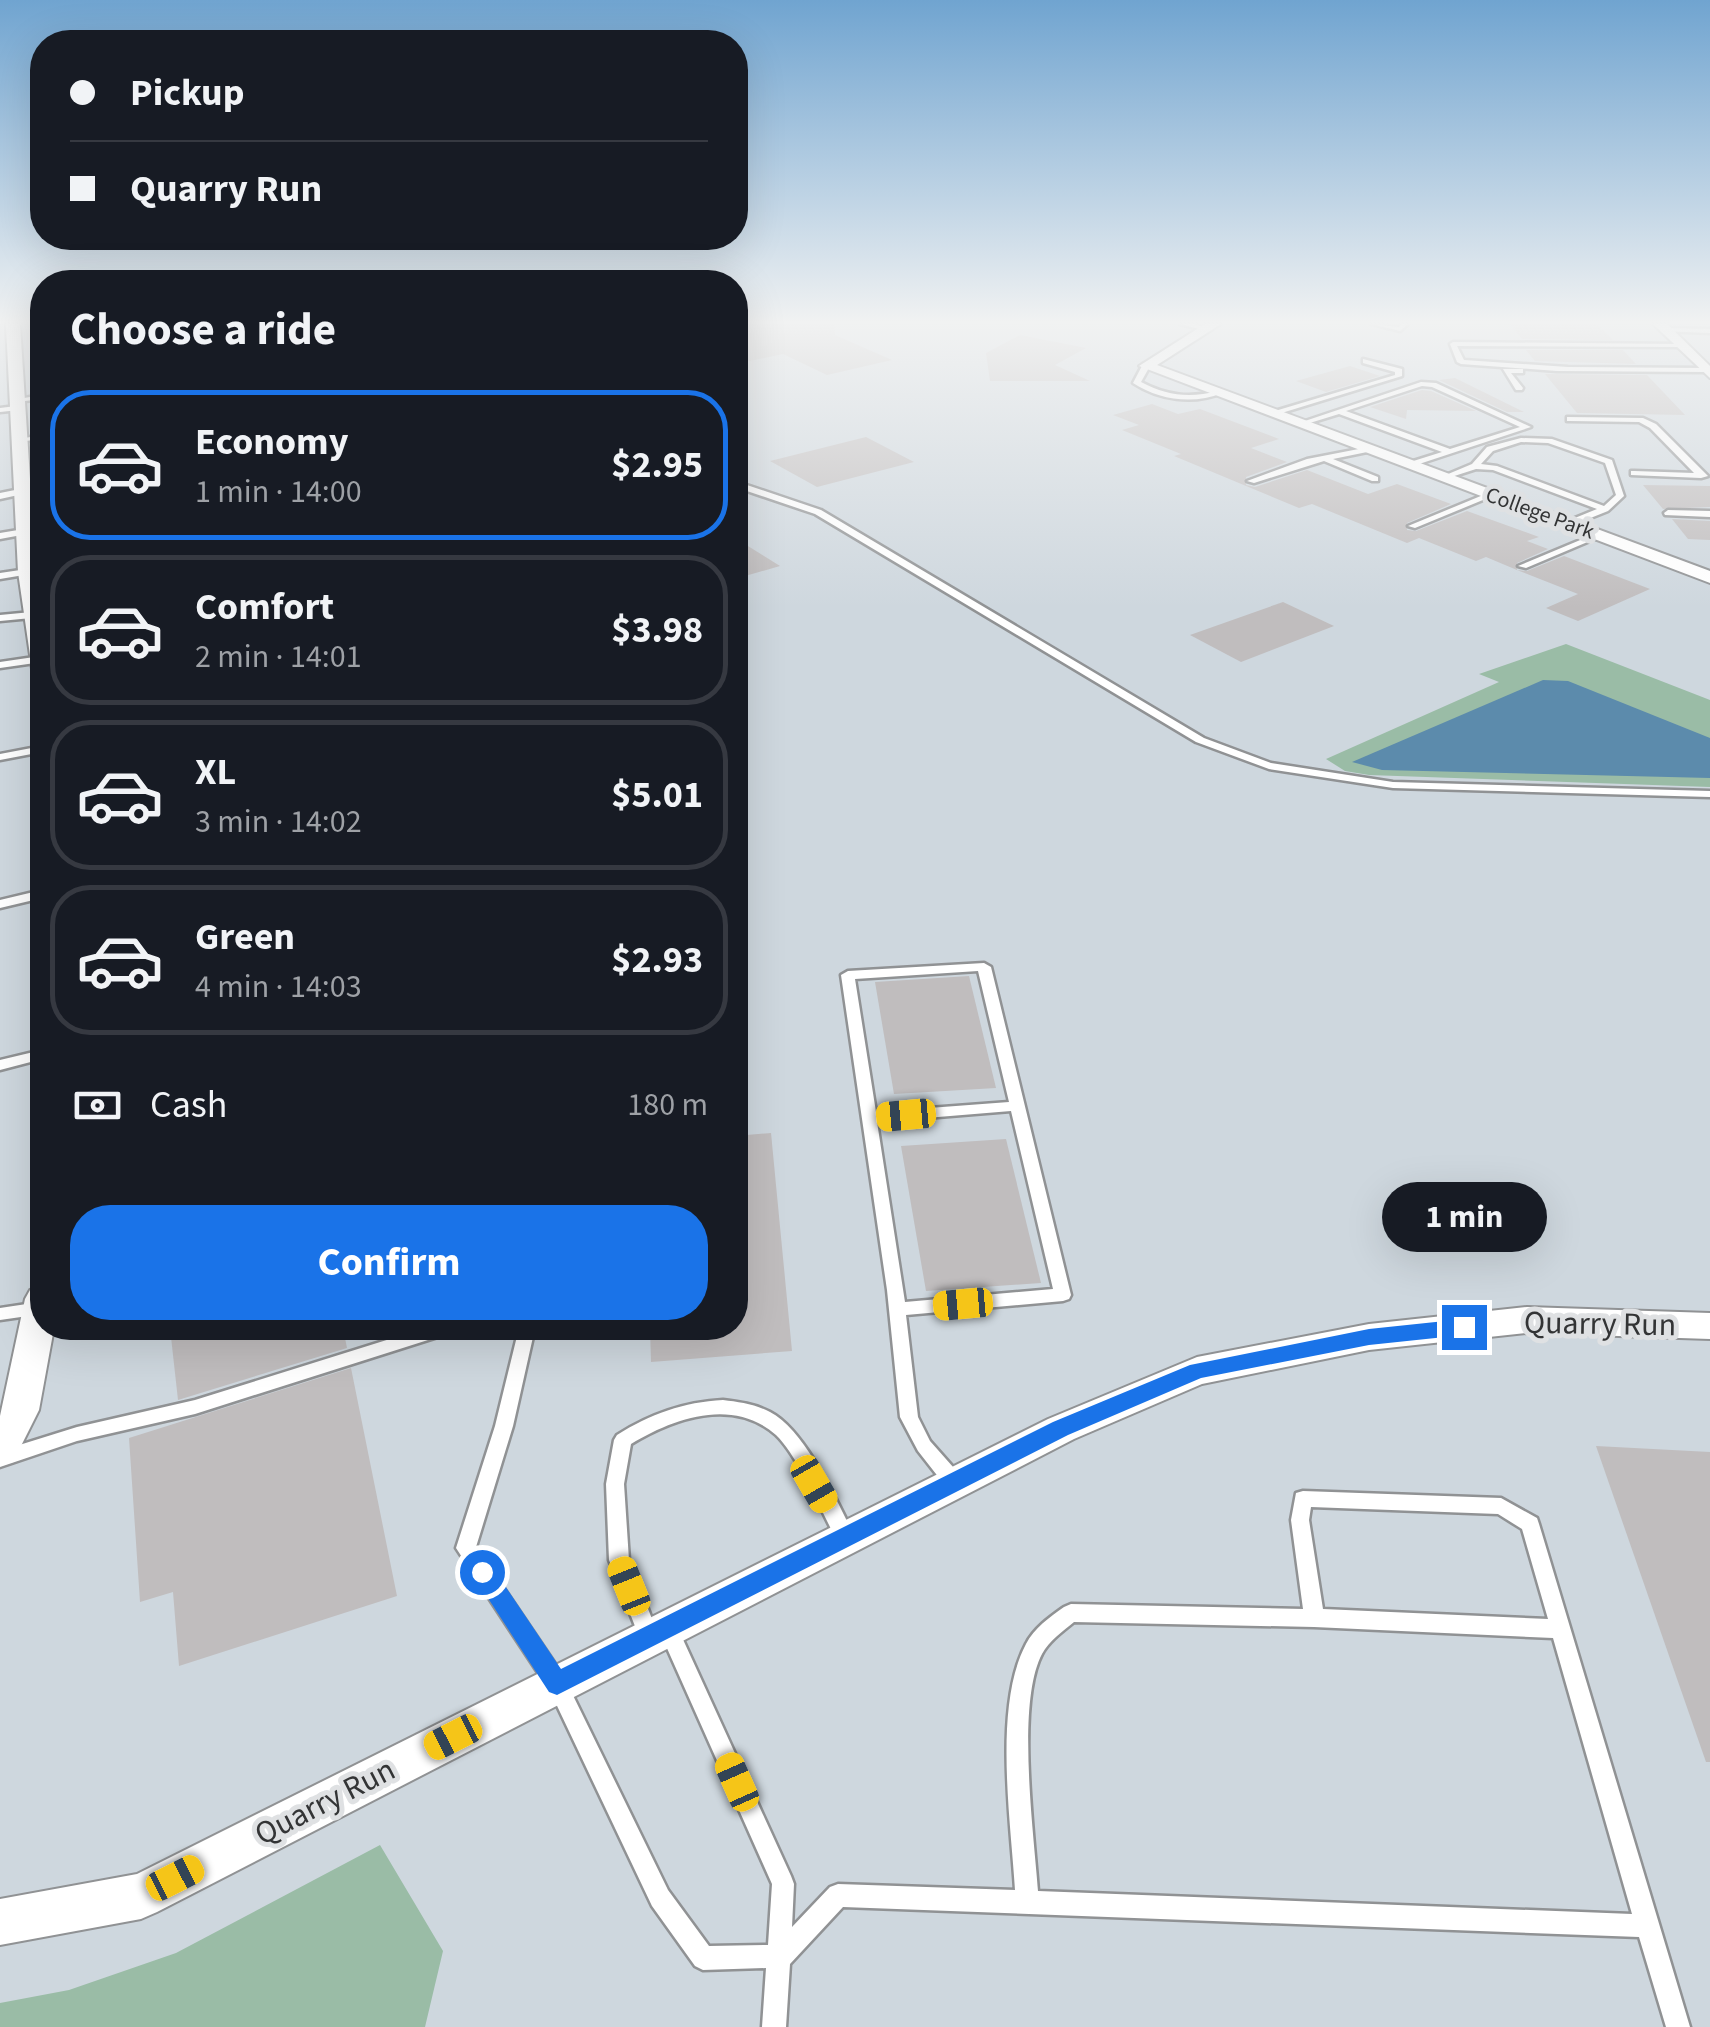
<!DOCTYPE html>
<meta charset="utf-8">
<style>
:root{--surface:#171b24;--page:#242831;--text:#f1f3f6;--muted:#9ea1a6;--line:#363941;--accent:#1a73e8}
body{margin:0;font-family:"Source Sans 3",sans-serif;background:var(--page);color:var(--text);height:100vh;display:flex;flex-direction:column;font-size:38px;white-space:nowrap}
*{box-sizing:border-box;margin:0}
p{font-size:32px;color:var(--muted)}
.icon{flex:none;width:55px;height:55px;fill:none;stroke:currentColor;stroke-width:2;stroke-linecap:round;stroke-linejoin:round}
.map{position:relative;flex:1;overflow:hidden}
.details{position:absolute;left:30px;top:270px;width:718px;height:1070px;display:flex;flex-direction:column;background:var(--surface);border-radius:40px;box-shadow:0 10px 40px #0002}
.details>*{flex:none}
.hud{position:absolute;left:30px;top:30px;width:718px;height:220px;border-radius:40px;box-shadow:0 10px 40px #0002;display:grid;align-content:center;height:220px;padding:0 40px;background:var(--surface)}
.end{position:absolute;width:45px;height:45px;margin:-22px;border:12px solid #1a73e8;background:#fff;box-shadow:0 0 0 5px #fff}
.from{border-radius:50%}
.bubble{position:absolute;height:70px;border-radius:35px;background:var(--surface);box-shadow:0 10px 40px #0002;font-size:32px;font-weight:700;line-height:70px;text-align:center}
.car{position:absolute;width:30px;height:60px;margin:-30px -15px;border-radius:12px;box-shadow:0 0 8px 2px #0007;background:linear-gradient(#f5c518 24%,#345 0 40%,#f5c518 0 76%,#345 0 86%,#f5c518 0)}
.hud b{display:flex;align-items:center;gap:35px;height:95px;font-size:38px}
.hud b+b{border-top:2px solid var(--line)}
.hud i{width:25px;height:25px;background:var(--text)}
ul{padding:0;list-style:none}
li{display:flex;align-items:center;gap:30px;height:150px;margin:0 20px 15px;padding:0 20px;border:5px solid var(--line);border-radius:40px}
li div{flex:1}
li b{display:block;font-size:38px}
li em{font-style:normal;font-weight:700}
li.selected{border-color:var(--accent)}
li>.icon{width:90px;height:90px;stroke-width:1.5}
h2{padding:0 40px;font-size:45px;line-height:120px}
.pay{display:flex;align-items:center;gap:25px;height:110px;padding:0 40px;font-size:38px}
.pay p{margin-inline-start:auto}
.action{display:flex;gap:20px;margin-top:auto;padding:20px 40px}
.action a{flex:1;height:115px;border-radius:40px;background:var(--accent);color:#fff;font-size:40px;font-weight:700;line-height:115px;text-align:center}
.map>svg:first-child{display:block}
</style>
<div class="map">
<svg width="1710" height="2027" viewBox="0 0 1710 2027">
<rect width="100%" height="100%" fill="#dfe1e3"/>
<polygon fill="#ced7de" points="0,324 42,324 42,1328 735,1328 735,324 1710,324 1710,2027 0,2027"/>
<g fill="#9abca6">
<polygon points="1566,644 1710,700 1710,787 1369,775 1345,771 1326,759 1499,682 1479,674"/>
<polygon points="380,1845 443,1951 425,2027 0,2027 0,2003 69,1990 176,1953"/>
</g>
<polygon fill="#5c8bac" points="1543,680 1568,681 1710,738 1710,778 1382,770 1352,762"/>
<g fill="#c0bdbe">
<polygon points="735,324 834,324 835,335 892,360 827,375 783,354 735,364"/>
<polygon points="1510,324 1598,325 1613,340 1522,339"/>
<polygon points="1020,335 1086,348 1055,365 1090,381 990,381 986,353"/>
<polygon points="1526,350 1623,350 1636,364 1535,361"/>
<polygon points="1350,366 1380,376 1326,392 1296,381"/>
<polygon points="1545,374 1647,375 1685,415 1577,413"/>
<polygon points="1455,378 1524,412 1507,412 1439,380"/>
<polygon points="1422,390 1431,391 1476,411 1407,410 1406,419 1370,407"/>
<polygon points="1152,404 1178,414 1200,409 1279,439 1251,448 1287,462 1246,477 1246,485 1255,487 1307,470 1368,494 1397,484 1451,504 1407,523 1407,530 1416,531 1467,511 1539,537 1527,541 1548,549 1517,563 1517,570 1486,557 1476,561 1419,538 1407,543 1312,504 1299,508 1174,456 1181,454 1122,430 1139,425 1113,415"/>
<polygon points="866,437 914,462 817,487 770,461"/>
<polygon points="1643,485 1710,486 1710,507 1663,509"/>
<polygon points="1672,519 1710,521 1710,540 1688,539"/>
<polygon points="735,538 780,566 735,579"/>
<polygon points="1564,556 1650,589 1578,621 1546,608 1578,594 1517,570 1527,571"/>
<polygon points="1283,602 1334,626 1241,662 1190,635"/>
<polygon points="969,976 996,1088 894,1094 875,982"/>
<polygon points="771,1133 792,1351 651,1362 650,1328 735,1328 735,1136"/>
<polygon points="1006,1139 1041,1283 926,1291 901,1146"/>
<polygon points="170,1328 343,1328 347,1348 178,1400"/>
<polygon points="351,1368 397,1596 179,1666 173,1592 140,1602 129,1438"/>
<polygon points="1596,1446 1710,1452 1710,1762 1706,1762"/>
</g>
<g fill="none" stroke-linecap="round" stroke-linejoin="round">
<g stroke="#909294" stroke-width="5">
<g id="service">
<polygon points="1180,324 1194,324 1210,329 1207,331"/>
<polygon points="1372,324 1399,327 1401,324 1408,324 1400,331"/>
<polygon points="1664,328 1710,329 1710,333 1662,331"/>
<polygon points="1453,342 1681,344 1683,347 1457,346 1464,360 1568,367 1706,368 1710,370 1706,372 1557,371 1461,364 1457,362 1450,344"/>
<polygon points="1363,359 1402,369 1402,376 1275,415 1268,413 1395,375 1395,372 1363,363"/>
<path d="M1143,364L1150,366L1141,382C1167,396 1190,398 1218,391L1222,393C1193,405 1159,400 1133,383Z"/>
<polygon points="1503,369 1523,369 1523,373 1511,373 1523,388 1522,390 1516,390"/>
<path d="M1421,382L1436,383L1531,427L1410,467H1407V463L1442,452L1339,414L1300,426L1296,424ZM1422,386L1432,387L1520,427L1450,449L1346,411Z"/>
<polygon points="42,395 42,399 16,402 12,400"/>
<polygon points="16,406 20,408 19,410 0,412 0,408"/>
<polygon points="1567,417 1643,418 1656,424 1708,476 1701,478 1631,475 1631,471 1634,471 1694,473 1650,428 1639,422 1570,421 1567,421"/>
<polygon points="42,435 42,439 17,442 13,440"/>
<path d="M1521,438L1552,439L1612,460L1624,496L1608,511L1568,527L1565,526V522L1597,509L1493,470L1476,469L1445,479L1441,477L1472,464L1487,447ZM1521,442L1548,443L1605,463L1616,495L1604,506L1497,466L1481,464L1493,451Z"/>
<polygon points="1369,447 1373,449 1372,451 1333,459 1378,477 1378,481 1372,481 1324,461 1254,483 1247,481 1307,459"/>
<polygon points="735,481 821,510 1204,738 1271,763 1393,782 1710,791 1710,797 1393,788 1269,769 1196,742 815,514 735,487"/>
<polygon points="20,489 23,490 23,494 0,499 0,493"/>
<polygon points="1488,493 1495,495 1415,528 1408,526"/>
<polygon points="1668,510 1710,511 1710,517 1665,515 1664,513"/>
<polygon points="24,529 27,530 27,534 0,539 0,533"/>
<polygon points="1597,533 1604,535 1526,568 1518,566"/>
<polygon points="27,569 32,572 30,574 0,579 0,573"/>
<polygon points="42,611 42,617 0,621 0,615"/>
<polygon points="41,656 42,662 0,668 0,662"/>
<polygon points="42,746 42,752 0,760 0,754"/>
<polygon points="42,890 42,898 0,908 0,900"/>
<path d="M984,963L991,967L1071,1295L1069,1299L1063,1301L906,1315L918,1417L930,1441L961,1476L963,1482L961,1488L954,1490L947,1488L918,1451L900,1417L887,1290L841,975L848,971ZM978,971L1009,1102L876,1112L855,979ZM1011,1111L1053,1289L905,1302L877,1122Z"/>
<polygon points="42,1050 42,1059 0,1070 0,1060"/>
<polygon points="40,1302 42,1302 42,1314 0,1320 0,1308"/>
<polygon points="425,1328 452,1328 450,1333 195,1414 77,1441 0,1467 0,1451 77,1427 195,1400"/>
<path d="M519,1328H535L513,1426L476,1547L564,1677L668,1890L709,1946L768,1945L772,1884L658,1628L661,1622L668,1619L675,1622L791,1876L794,1884L792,1927L830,1887L838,1884L1015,1890C1011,1822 993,1706 1026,1644C1034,1628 1050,1617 1064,1607L1071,1604L1303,1609L1291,1520L1296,1493L1303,1491L1501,1498L1537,1518L1539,1524L1690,2027H1666L1639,1937L843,1907L790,1964L786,2027H762L766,1968L703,1970L695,1966L652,1906L550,1691L456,1548L495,1426ZM1311,1507L1498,1514L1522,1529L1548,1619L1323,1609L1309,1520ZM1074,1622L1314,1627L1553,1638L1632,1914L1038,1891C1034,1834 1016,1703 1042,1654C1049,1641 1063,1631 1074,1622Z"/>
<path d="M723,1400C739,1402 755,1404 770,1412C805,1430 837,1501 855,1537L852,1543L845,1545L838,1543C823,1514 798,1456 776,1435C733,1397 674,1418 631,1444L624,1484L629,1560L659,1637L656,1644L649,1646L642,1644L609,1560L606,1484L614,1440L617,1435C650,1414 684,1402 723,1400Z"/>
</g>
</g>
<g stroke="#909294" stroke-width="4">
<g id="minor">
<polygon points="6,324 20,324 36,572 42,610 42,675 32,669 18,572"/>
<polygon points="1205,324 1221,324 1157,365 1710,571 1710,583 1139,366"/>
<polygon points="1653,324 1667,324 1710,366 1710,378"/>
<polygon points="42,1286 42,1328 54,1328 39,1410 13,1462 0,1466 0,1416 25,1299 30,1290"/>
<polygon points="1527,1307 1710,1313 1710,1339 1527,1333 1369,1350 1202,1384 1074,1439 157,1912 141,1919 0,1945 0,1899 137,1874 1048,1419 1197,1357 1369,1324"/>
</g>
</g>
<use href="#service" fill="#fff" fill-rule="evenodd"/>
<use href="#minor" fill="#fff" fill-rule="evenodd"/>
</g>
<linearGradient id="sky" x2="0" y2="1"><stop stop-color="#70a4d0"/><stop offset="0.53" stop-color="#f1f2f2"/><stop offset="1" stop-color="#f1f2f2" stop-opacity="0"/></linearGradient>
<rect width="1710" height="608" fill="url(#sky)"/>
<polygon fill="#1a73e8" points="1464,1319 1474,1327 1464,1335 1369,1345 1201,1378 1068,1435 557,1695 549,1692 471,1572 474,1565 482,1562 491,1565 561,1669 1053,1422 1190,1365 1369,1329"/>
<g text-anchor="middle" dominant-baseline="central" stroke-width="10" stroke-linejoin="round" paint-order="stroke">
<g font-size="22" fill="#333435" stroke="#dfe1e3">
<text transform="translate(1540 513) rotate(20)">College Park</text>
</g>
<g font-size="32" fill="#333435" stroke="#dfe1e3">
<text transform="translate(1600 1324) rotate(1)">Quarry Run</text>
<text transform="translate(325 1802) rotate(-27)">Quarry Run</text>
</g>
</g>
</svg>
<i class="end from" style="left:482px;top:1572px"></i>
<i class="end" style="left:1464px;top:1327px"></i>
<div class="bubble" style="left:1382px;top:1182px;width:165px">1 min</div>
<i class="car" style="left:906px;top:1115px;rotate:265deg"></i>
<i class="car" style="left:963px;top:1304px;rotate:265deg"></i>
<i class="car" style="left:814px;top:1484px;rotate:150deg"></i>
<i class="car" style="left:629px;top:1586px;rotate:338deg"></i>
<i class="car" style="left:453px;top:1737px;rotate:243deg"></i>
<i class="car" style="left:737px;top:1782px;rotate:336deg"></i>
<i class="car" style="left:175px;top:1878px;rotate:63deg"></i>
<div class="hud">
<b><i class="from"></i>Pickup</b>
<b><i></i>Quarry Run</b>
</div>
<section class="details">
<h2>Choose a ride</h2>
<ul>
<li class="selected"><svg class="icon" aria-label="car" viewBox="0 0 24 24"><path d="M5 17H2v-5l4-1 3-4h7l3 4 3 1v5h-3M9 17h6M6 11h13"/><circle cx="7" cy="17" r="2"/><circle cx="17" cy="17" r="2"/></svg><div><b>Economy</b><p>1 min · 14:00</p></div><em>$2.95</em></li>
<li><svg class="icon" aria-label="car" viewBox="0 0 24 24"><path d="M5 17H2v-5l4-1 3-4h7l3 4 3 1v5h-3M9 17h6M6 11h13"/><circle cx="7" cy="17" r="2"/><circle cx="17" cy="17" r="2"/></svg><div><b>Comfort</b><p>2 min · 14:01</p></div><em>$3.98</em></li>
<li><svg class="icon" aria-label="car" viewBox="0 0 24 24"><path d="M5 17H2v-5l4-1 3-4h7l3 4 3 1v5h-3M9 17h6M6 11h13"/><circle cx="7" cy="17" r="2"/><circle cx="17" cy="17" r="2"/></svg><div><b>XL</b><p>3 min · 14:02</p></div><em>$5.01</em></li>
<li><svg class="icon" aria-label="car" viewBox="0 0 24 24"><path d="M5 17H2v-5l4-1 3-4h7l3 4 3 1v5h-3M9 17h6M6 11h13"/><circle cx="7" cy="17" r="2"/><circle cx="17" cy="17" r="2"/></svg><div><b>Green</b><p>4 min · 14:03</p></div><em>$2.93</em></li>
</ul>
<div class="pay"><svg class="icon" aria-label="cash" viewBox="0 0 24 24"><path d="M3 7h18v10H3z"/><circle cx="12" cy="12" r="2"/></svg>Cash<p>180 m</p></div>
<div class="action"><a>Confirm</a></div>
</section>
</div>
